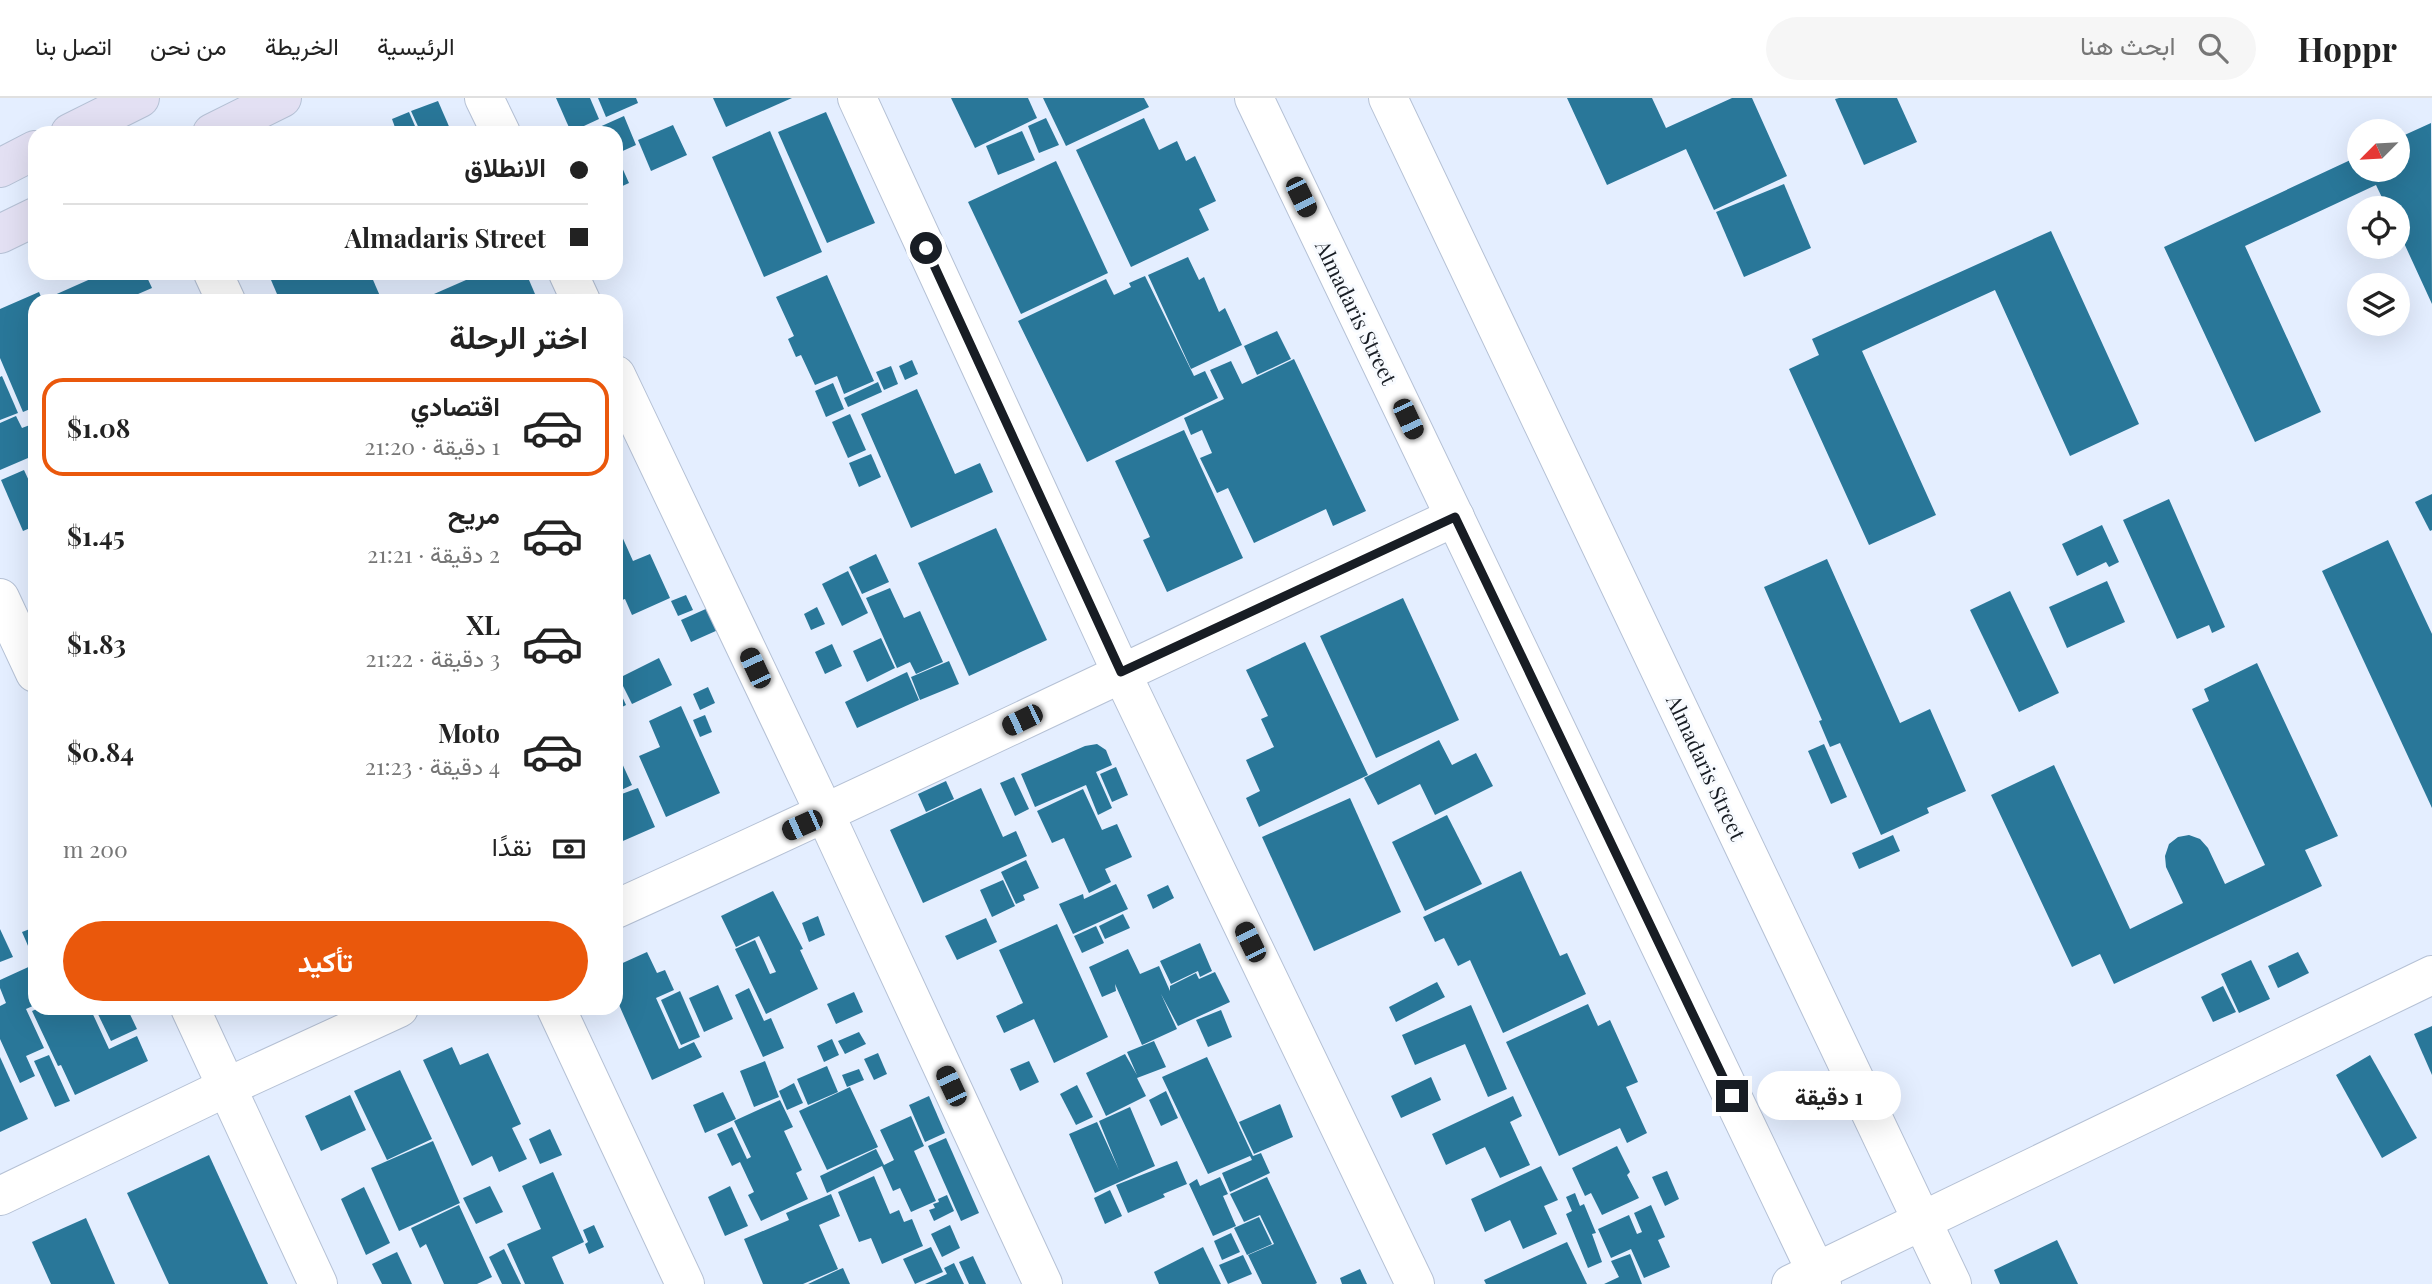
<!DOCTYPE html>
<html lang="ar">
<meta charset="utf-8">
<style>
:root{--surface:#fff;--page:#f6f6f6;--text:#222;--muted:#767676;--line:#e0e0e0;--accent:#ea580c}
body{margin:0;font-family:"Playfair Display",Vazirmatn,serif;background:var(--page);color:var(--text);direction:rtl;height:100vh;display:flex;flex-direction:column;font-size:26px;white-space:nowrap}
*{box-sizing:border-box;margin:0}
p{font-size:23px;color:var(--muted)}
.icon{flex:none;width:38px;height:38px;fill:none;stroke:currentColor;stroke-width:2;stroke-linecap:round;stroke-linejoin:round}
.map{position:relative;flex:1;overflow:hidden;direction:ltr}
.panel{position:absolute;left:28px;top:196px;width:595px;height:721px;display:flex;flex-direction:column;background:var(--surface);border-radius:21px;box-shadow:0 7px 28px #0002;direction:rtl}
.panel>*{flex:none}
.hud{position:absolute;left:28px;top:28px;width:595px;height:154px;border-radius:21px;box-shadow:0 7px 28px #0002;direction:rtl;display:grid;align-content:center;height:154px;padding:0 35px;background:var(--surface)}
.needle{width:46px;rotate:246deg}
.controls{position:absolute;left:2347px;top:21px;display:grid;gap:14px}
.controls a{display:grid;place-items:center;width:63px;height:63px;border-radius:50%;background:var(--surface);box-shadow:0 7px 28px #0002;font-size:35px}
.end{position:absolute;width:32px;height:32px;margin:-16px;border:9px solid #181d24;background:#fff;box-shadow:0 0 0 4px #fff}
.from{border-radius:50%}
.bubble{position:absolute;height:49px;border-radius:24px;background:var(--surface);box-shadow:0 7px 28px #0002;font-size:23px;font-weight:700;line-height:49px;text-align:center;direction:rtl}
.car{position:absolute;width:21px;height:42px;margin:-21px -10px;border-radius:9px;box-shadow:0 0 5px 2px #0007;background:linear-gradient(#222 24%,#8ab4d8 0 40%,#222 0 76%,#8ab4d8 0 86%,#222 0)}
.hud b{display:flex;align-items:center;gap:24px;height:66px;font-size:26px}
.hud b+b{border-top:2px solid var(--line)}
.hud i{width:18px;height:18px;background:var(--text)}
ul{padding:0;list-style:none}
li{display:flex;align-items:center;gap:21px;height:98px;margin:0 14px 10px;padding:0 21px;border:4px solid transparent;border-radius:21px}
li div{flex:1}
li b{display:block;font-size:26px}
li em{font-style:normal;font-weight:700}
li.on{border-color:var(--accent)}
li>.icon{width:63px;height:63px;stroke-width:1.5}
h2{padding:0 35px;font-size:32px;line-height:84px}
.pay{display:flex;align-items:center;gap:18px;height:77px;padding:0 35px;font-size:26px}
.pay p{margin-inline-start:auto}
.primary-button{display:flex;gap:14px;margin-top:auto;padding:14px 35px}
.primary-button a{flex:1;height:80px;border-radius:42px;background:var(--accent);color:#fff;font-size:28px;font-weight:700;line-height:80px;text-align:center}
header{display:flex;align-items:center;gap:42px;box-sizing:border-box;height:98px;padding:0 35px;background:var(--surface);border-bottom:2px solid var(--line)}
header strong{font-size:33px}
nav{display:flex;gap:38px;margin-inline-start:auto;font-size:24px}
.search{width:490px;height:63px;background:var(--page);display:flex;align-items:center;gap:18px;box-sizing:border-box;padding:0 24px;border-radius:38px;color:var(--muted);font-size:26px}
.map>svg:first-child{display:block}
</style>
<header>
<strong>Hoppr</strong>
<div class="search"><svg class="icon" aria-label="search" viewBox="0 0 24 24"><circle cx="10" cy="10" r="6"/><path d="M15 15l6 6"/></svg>ابحث هنا</div>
<nav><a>الرئيسية</a><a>الخريطة</a><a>من نحن</a><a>اتصل بنا</a></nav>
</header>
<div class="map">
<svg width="2432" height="1186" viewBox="0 0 2432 1186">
<rect width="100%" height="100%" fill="#e4eeff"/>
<g fill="#297799">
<polygon points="556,0 590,0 599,21 571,34"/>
<polygon points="598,0 636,0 638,5 606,19"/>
<polygon points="713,0 792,0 726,29"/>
<polygon points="951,0 1028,0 1037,20 975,50"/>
<polygon points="1043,0 1144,0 1149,9 1066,48"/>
<polygon points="1567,0 1652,0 1666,30 1732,0 1752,0 1787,78 1714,112 1686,51 1607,87"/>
<polygon points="1839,0 1897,0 1917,44 1864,67 1835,1"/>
<polygon points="438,3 451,33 446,35 421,35 411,13"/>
<polygon points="409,14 418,35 397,35 392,21"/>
<polygon points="826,14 875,125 827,145 778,34"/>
<polygon points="624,18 636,47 616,56 629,85 616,91 616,35 586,35"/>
<polygon points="1046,20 1059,47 1039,55 1028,28"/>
<polygon points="1144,20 1159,52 1177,43 1186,63 1195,58 1216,103 1199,111 1209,132 1131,169 1076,52"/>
<polygon points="2431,25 2432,206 2398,132 2398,110 2387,110 2376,87 2245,148 2321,314 2255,344 2164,149 2359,58 2359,72 2398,72 2398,40"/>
<polygon points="673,27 687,57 651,73 638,42"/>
<polygon points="770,33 822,154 764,179 712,59"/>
<polygon points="1022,33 1035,62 998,77 986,48"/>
<polygon points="1056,63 1108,175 1021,216 968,104"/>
<polygon points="1784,86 1811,150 1744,179 1716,114"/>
<polygon points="2051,133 2139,326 2070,358 1995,192 1862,253 1936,417 1869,447 1789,271 1819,257 1812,241"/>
<polygon points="1188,159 1199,182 1204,179 1219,214 1225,210 1242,247 1191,271 1148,177"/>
<polygon points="104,175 145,175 152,190 122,203 52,203 50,199"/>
<polygon points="268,175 370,175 380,198 369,203 280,203"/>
<polygon points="482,175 526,175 538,203 438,203 434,196"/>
<polygon points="827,177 874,283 844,296 837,278 815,287 801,257 796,259 788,241 794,238 776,199"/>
<polygon points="1145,178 1194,278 1205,273 1218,300 1087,364 1018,223 1106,181 1114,197 1131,189 1129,185"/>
<polygon points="39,194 43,203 35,203 35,309 23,314 0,260 0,211"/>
<polygon points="1277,233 1291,261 1257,277 1244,248"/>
<polygon points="1294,261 1366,413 1333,428 1326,411 1254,445 1228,390 1217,395 1200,360 1212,355 1202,332 1191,337 1184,320 1224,301 1210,272 1231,263 1242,286"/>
<polygon points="912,262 918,276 905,282 899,268"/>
<polygon points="891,268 898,286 884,292 876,274"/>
<polygon points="2,278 18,315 0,322 0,279"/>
<polygon points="878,284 882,294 848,309 844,300"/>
<polygon points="833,285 844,311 826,319 815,293"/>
<polygon points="917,291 955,376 980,365 993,394 911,430 861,316"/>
<polygon points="850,316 866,352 848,360 832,324"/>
<polygon points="16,318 22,330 35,325 35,357 0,372 0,325"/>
<polygon points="1184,332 1243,460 1167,494 1143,442 1150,439 1115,363"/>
<polygon points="871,356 881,379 859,389 849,365"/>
<polygon points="24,372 35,396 35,428 23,433 1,382"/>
<polygon points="2432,396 2432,432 2430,433 2415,404"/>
<polygon points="2169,401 2225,529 2212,535 2209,527 2177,541 2123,422"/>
<polygon points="616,425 633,463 650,456 670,500 632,517 625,501 616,504"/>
<polygon points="2102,427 2119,464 2109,469 2106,464 2077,478 2062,446"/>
<polygon points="996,430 1047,542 969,578 918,465"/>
<polygon points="2388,442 2432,536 2432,710 2322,473"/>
<polygon points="876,456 889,484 862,496 849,469"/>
<polygon points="1827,461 1900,625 1930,611 1966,693 1927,710 1929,715 1881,737 1840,645 1830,649 1819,623 1822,622 1764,489"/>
<polygon points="848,473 868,515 842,528 822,486"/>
<polygon points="2107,483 2125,524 2067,550 2049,509"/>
<polygon points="890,490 904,520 920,513 943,564 916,576 910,564 897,570 866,500"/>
<polygon points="2010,493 2059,595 2019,614 1970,512"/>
<polygon points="686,497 693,512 678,518 671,503"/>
<polygon points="1403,500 1459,622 1376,660 1320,538"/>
<polygon points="817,509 825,526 811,532 804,516"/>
<polygon points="708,510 718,532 691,544 681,522"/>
<polygon points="881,540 895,570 867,584 853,553"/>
<polygon points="1305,544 1368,677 1259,729 1246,700 1260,693 1246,662 1274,649 1261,621 1268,618 1246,572"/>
<polygon points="832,546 842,568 825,576 815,554"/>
<polygon points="659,560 672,587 632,606 619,580"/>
<polygon points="949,563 959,586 920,602 911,579"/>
<polygon points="2257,565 2338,738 2305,752 2322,788 2114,886 2100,856 2072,869 1991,697 2054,667 2130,831 2183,805 2166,769 2165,758 2169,746 2178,739 2189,737 2200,741 2208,750 2225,786 2265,767 2192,611 2209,603 2204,591"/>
<polygon points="907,574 919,602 857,630 845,604"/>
<polygon points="616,585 626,607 616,612"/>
<polygon points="708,589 715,605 700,612 693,596"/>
<polygon points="681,608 720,695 666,719 639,658 660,649 649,623"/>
<polygon points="705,617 712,634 700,639 693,622"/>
<polygon points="1439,642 1452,667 1476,655 1493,688 1435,717 1420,686 1378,707 1364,680"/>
<polygon points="1097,646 1106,652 1112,667 1096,674 1112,710 1098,717 1086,687 1035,709 1021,676 1085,648"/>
<polygon points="1824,646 1847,699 1831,706 1808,653"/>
<polygon points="620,661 632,687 619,693 616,686 616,663"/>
<polygon points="1116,669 1128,697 1112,704 1100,676"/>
<polygon points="1014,679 1029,711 1015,718 1000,685"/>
<polygon points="946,683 954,701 926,714 918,696"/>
<polygon points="616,689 619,697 638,690 655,729 616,746"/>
<polygon points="981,690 1003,739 1016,733 1027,758 923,805 890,732"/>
<polygon points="1083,691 1102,732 1117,726 1132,759 1105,771 1111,784 1089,795 1064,740 1052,745 1037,713"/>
<polygon points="1350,700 1401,814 1314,853 1262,739"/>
<polygon points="1447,717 1482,786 1425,813 1392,744"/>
<polygon points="1893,737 1900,753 1859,771 1852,755"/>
<polygon points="1026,762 1039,790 1023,797 1025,802 1016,806 1001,774"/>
<polygon points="1521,773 1560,858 1567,855 1586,896 1503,935 1470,862 1458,868 1444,840 1435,844 1423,819"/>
<polygon points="1003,782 1015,808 992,819 980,792"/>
<polygon points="1116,786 1128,811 1073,836 1059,806 1083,796 1084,801"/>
<polygon points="1168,787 1174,800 1153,811 1147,797"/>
<polygon points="773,793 803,851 800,852 818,891 766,916 735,851 755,842 770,876 776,874 759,838 736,849 721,818"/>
<polygon points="1123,816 1130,830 1105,841 1099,828"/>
<polygon points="818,818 825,837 809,844 802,825"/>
<polygon points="986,820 997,844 957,862 945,838"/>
<polygon points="1057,826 1108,939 1054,965 1034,921 1004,935 996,918 1023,905 999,852"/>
<polygon points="1096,828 1104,845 1082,855 1074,838"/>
<polygon points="35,829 35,856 32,857 22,834"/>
<polygon points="0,831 13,859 0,864"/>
<polygon points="1200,845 1212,873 1200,879 1198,873 1171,886 1160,863"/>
<polygon points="1128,851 1140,876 1159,868 1170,893 1170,888 1196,875 1199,881 1215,874 1230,904 1178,928 1161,896 1177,931 1142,947 1115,886 1116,893 1102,899 1089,869"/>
<polygon points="647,854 657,875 665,872 674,892 656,900 679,951 694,944 702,959 652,982 616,900 616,868"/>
<polygon points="2298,854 2309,875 2278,890 2268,868"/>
<polygon points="2251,862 2270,901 2239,915 2221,876"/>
<polygon points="35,866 35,907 26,911 44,950 26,958 35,978 20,985 0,941 0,908 6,905 0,890 0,882"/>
<polygon points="1437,884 1445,899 1396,924 1389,909"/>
<polygon points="718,887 733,921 704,934 689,900"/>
<polygon points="2223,888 2236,914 2213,924 2201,899"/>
<polygon points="749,890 764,923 771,920 784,950 763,959 735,897"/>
<polygon points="680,893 700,939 681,947 661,902"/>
<polygon points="854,894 863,914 836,926 827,906"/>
<polygon points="1588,906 1598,928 1610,922 1638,984 1626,989 1647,1035 1627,1045 1620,1030 1559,1058 1506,944"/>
<polygon points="1471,907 1507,991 1488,999 1465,946 1415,967 1402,937"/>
<polygon points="39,910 90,910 109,951 137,938 148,963 75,997 61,967 58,968 32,913"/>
<polygon points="95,910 127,910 137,931 111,943"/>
<polygon points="1221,912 1232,939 1208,949 1196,922"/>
<polygon points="2432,928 2432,977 2414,936"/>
<polygon points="859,934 866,946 845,956 838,943"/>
<polygon points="832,941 839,957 824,964 817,948"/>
<polygon points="1154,943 1166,969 1137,980 1146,998 1106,1018 1086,975 1125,956 1137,977 1127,954"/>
<polygon points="452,949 460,967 488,955 521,1026 512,1030 527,1061 499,1074 492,1058 472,1068 423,962"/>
<polygon points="878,955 887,976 874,982 864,961"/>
<polygon points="49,957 70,1003 55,1009 34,963"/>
<polygon points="2370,957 2417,1040 2382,1060 2336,977"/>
<polygon points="0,959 28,1021 0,1034"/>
<polygon points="1207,959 1253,1058 1261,1055 1270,1075 1230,1094 1222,1075 1252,1062 1250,1058 1208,1076 1162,979"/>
<polygon points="765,963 779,999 754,1009 740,973"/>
<polygon points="1029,963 1039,984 1020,993 1010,971"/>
<polygon points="827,968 838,994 808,1007 797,981"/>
<polygon points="859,971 864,982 847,989 842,977"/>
<polygon points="400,972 432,1041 387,1062 354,993"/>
<polygon points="1431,979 1441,1002 1401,1020 1391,998"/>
<polygon points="794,985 803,1005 787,1012 779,993"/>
<polygon points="1077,987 1093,1019 1076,1027 1060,996"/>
<polygon points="850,989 878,1049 827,1072 799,1013"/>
<polygon points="1166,993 1178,1020 1161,1028 1149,1002"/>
<polygon points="723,994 736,1021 705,1035 693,1007"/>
<polygon points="350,997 366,1032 321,1053 305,1018"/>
<polygon points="929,998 945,1035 925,1044 909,1007"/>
<polygon points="1513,998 1522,1018 1510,1024 1530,1067 1500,1080 1485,1049 1446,1067 1432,1036"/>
<polygon points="780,1002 793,1029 784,1033 802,1072 796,1075 808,1101 761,1123 748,1097 754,1094 740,1064 732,1068 717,1036 732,1029 747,1061 751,1059 734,1023"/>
<polygon points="1280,1006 1293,1039 1254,1056 1239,1024"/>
<polygon points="1130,1009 1155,1068 1095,1095 1069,1036 1097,1024 1119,1072 1099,1023"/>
<polygon points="911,1018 924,1048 914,1053 936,1103 911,1114 900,1090 893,1093 882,1068 827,1095 820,1078 876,1051 884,1067 894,1062 880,1032"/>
<polygon points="550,1031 562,1057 540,1066 529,1041"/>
<polygon points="946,1040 979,1115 961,1123 928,1048"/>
<polygon points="433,1043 460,1105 399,1133 371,1070"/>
<polygon points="1617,1048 1630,1074 1627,1077 1639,1100 1602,1117 1591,1095 1585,1098 1572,1070"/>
<polygon points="209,1057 268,1186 169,1186 127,1095"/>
<polygon points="1177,1063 1187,1086 1163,1096 1165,1099 1128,1115 1116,1087"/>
<polygon points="1541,1068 1558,1102 1544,1108 1557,1136 1523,1151 1510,1122 1485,1134 1471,1101"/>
<polygon points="1667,1073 1679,1101 1665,1108 1652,1079"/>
<polygon points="553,1074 584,1144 552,1159 564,1186 525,1186 507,1146 541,1131 522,1088"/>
<polygon points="874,1078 890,1116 899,1112 904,1124 912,1121 923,1148 882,1166 871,1140 859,1144 838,1094"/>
<polygon points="1220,1079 1228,1096 1223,1098 1236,1128 1213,1138 1189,1086 1197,1081 1200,1088"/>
<polygon points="1267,1079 1317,1185 1315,1186 1262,1186 1248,1157 1274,1146 1260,1117 1244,1124 1230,1096"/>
<polygon points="490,1088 503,1114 476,1126 463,1100"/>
<polygon points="730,1088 748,1128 725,1138 708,1099"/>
<polygon points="364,1089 390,1145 366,1157 341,1101"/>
<polygon points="1110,1092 1122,1118 1105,1126 1094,1100"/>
<polygon points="1575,1095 1580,1108 1584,1106 1596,1135 1592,1136 1602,1164 1588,1170 1566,1116 1572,1113 1566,1099"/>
<polygon points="831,1096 840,1118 819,1127 838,1171 803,1186 763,1186 744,1141 789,1122 786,1115"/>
<polygon points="947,1097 954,1113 934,1123 929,1112 935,1110 933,1106 939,1104 938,1101"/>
<polygon points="459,1107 492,1179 477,1186 444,1186 426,1146 420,1150 411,1130"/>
<polygon points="1651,1107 1665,1139 1658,1142 1670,1169 1644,1180 1631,1151 1611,1160 1598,1131 1629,1117 1637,1136 1642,1134 1634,1115"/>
<polygon points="1259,1119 1272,1146 1247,1157 1234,1130"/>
<polygon points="86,1120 115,1186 51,1186 32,1144"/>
<polygon points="594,1127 604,1149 589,1156 585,1146 588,1144 583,1132"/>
<polygon points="950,1127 960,1150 942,1159 931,1136"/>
<polygon points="1231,1135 1240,1154 1222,1162 1214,1143"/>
<polygon points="2057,1142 2078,1186 2000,1186 1994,1172"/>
<polygon points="1567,1144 1587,1186 1486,1186 1484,1182"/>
<polygon points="931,1149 943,1174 915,1186 903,1161"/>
<polygon points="1203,1149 1221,1186 1159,1186 1154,1174"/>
<polygon points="504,1151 521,1186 502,1186 489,1159"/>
<polygon points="397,1154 412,1186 382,1186 372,1166"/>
<polygon points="1630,1156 1642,1186 1604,1186 1619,1179 1611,1163"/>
<polygon points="1243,1157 1252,1176 1228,1186 1219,1167"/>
<polygon points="973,1158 986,1186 969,1186 959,1164"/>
<polygon points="954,1165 964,1186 925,1186 947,1176 944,1170"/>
<polygon points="843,1170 850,1186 808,1186 838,1172"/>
<polygon points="1360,1171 1367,1186 1342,1186 1340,1180"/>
</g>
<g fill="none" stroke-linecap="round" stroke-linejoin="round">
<g stroke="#b5c1d5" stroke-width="40">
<g id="minor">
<polyline points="484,0 501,35"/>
<polyline points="857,0 1121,574 1415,1186"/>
<polyline points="1254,0 1822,1186"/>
<polyline points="1388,0 1952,1186"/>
<polyline points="213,175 226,203"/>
<polyline points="568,175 581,203"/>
<polyline points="616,277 825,716 1043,1186"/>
<polyline points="0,500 35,575"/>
<path d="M616,811C897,684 1175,549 1455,419"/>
<polyline points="190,910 318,1186"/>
<polyline points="556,910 685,1186"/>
<polyline points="0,1098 227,989 399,910"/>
<polyline points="1791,1186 2432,877"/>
</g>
</g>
<g stroke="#b5c1d5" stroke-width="40">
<g id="secondary">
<polyline points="70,35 140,0"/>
<polyline points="212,35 282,0"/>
<polyline points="0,70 35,52"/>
<polyline points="0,136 35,119"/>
</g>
</g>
<use href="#minor" stroke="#fff" stroke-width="38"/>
<use href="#secondary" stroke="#e3e0f3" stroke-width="38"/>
</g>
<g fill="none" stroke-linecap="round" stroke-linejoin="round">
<polyline stroke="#181d24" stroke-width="9" points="926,150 1121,574 1455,419 1732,998"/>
</g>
<g text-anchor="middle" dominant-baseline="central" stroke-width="6" stroke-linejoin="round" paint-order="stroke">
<g font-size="21" fill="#181d24" stroke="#f8fbff">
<text transform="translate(1357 214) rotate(64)">Almadaris Street</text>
<text transform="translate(1707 669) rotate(65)">Almadaris Street</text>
</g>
</g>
</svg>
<div class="controls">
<a><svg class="needle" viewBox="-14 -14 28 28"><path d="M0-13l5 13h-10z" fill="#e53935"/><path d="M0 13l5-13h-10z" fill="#767676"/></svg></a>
<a><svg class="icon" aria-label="locate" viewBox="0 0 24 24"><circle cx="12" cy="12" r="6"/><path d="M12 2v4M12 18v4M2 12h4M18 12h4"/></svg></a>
<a><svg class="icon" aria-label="layers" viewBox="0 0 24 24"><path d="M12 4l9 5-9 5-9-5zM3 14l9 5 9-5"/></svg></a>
</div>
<i class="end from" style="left:926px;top:150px"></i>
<i class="end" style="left:1732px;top:998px"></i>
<div class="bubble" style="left:1757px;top:973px;width:144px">1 دقيقة</div>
<i class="car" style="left:1301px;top:99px;rotate:154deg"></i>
<i class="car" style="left:1408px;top:321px;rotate:155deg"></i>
<i class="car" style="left:755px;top:570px;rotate:335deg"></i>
<i class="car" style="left:1022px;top:622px;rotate:244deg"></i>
<i class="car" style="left:802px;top:727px;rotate:246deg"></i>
<i class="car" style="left:1250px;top:844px;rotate:334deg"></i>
<i class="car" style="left:951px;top:988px;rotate:335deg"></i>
<div class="hud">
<b><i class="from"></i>الانطلاق</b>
<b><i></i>Almadaris Street</b>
</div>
<section class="panel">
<h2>اختر الرحلة</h2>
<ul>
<li class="on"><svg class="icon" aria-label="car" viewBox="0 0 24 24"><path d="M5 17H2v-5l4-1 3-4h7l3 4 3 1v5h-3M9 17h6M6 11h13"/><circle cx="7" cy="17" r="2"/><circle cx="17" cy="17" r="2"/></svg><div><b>اقتصادي</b><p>1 دقيقة · 21:20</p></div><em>$1.08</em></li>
<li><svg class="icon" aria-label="car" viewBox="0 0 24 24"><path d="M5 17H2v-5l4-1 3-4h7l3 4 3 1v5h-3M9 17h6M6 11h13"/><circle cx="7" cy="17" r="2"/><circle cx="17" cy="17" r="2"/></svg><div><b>مريح</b><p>2 دقيقة · 21:21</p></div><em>$1.45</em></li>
<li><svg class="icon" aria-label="car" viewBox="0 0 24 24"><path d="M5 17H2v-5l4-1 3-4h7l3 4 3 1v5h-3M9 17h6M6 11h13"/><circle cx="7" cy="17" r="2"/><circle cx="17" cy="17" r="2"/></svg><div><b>XL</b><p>3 دقيقة · 21:22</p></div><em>$1.83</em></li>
<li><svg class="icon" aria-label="car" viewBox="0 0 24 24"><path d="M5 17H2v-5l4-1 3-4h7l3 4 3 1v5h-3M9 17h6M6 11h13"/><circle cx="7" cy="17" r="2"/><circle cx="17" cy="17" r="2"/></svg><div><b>Moto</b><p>4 دقيقة · 21:23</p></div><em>$0.84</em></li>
</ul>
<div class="pay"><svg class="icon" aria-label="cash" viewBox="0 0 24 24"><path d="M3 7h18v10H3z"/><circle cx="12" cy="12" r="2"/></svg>نقدًا<p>200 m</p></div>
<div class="primary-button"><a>تأكيد</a></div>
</section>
</div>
